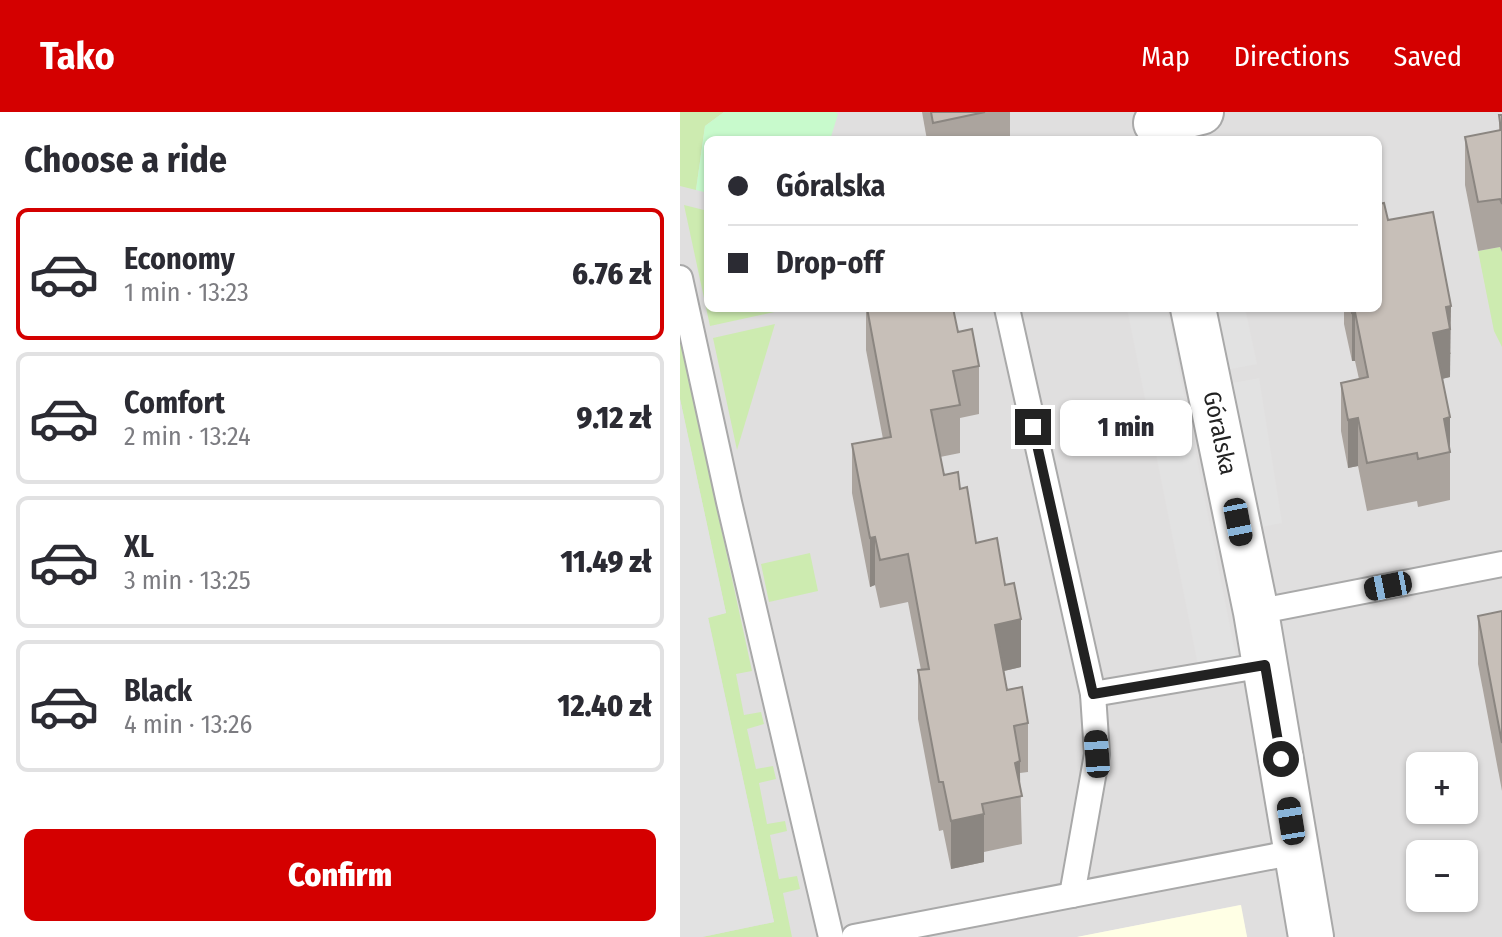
<!DOCTYPE html>
<meta charset="utf-8">
<style>
:root{--surface:#fff;--page:#f2f2f3;--text:#2b2b33;--muted:#7c7c81;--line:#e1e1e2;--accent:#d40000}
body{margin:0;font-family:"Fira Sans Condensed",sans-serif;background:var(--page);color:var(--text);height:100vh;display:flex;flex-direction:column;font-size:30px;white-space:nowrap}
*{box-sizing:border-box;margin:0}
p{font-size:26px;color:var(--muted)}
.icon{flex:none;width:44px;height:44px;fill:none;stroke:currentColor;stroke-width:2;stroke-linecap:round;stroke-linejoin:round}
.map{position:relative;flex:1;overflow:hidden}
.drawer{display:flex;flex-direction:column;background:var(--surface);width:680px}
.drawer>*{flex:none}
.top-card{position:absolute;left:24px;top:24px;width:678px;height:176px;border-radius:12px;box-shadow:0 2px 6px #0004;display:grid;align-content:center;height:176px;padding:0 24px;background:var(--surface)}
.fabs{position:absolute;left:726px;top:640px;display:grid;gap:16px}
.fabs a{display:grid;place-items:center;width:72px;height:72px;border-radius:12px;background:var(--surface);box-shadow:0 2px 6px #0004;font-size:40px}
.end{position:absolute;width:36px;height:36px;margin:-18px;border:10px solid #222;background:#fff;box-shadow:0 0 0 4px #fff}
.from{border-radius:50%}
.bubble{position:absolute;height:56px;border-radius:12px;background:var(--surface);box-shadow:0 2px 6px #0004;font-size:26px;font-weight:800;line-height:56px;text-align:center}
.car{position:absolute;width:24px;height:48px;margin:-24px -12px;border-radius:10px;box-shadow:0 0 6px 2px #0007;background:linear-gradient(#222 24%,#8ab4d8 0 40%,#222 0 76%,#8ab4d8 0 86%,#222 0)}
.top-card b{display:flex;align-items:center;gap:28px;height:76px;font-size:30px}
.top-card b+b{border-top:2px solid var(--line)}
.top-card i{width:20px;height:20px;background:var(--text)}
ul{padding:0;list-style:none}
li{display:flex;align-items:center;gap:24px;height:132px;margin:0 16px 12px;padding:0 8px;border:4px solid var(--line);border-radius:12px}
li div{flex:1}
li b{display:block;font-size:30px}
li em{font-style:normal;font-weight:800}
li.selected{border-color:var(--accent)}
li>.icon{width:72px;height:72px;stroke-width:1.5}
h2{padding:0 24px;font-size:36px;line-height:96px}
.button{display:flex;gap:16px;margin-top:auto;padding:16px 24px}
.button a{flex:1;height:92px;border-radius:12px;background:var(--accent);color:#fff;font-size:32px;font-weight:800;line-height:92px;text-align:center}
header{display:flex;align-items:center;gap:48px;box-sizing:border-box;height:112px;padding:0 40px;background:var(--accent);color:#fff}
header strong{font-size:38px}
nav{display:flex;gap:44px;margin-inline-start:auto;font-size:28px}
main{display:flex;flex:1;min-height:0}
.map>svg:first-child{display:block}
</style>
<header>
<strong>Tako</strong>
<nav><a>Map</a><a>Directions</a><a>Saved</a></nav>
</header>
<main>
<section class="drawer">
<h2>Choose a ride</h2>
<ul>
<li class="selected"><svg class="icon" aria-label="car" viewBox="0 0 24 24"><path d="M5 17H2v-5l4-1 3-4h7l3 4 3 1v5h-3M9 17h6M6 11h13"/><circle cx="7" cy="17" r="2"/><circle cx="17" cy="17" r="2"/></svg><div><b>Economy</b><p>1 min · 13:23</p></div><em>6.76 zł</em></li>
<li><svg class="icon" aria-label="car" viewBox="0 0 24 24"><path d="M5 17H2v-5l4-1 3-4h7l3 4 3 1v5h-3M9 17h6M6 11h13"/><circle cx="7" cy="17" r="2"/><circle cx="17" cy="17" r="2"/></svg><div><b>Comfort</b><p>2 min · 13:24</p></div><em>9.12 zł</em></li>
<li><svg class="icon" aria-label="car" viewBox="0 0 24 24"><path d="M5 17H2v-5l4-1 3-4h7l3 4 3 1v5h-3M9 17h6M6 11h13"/><circle cx="7" cy="17" r="2"/><circle cx="17" cy="17" r="2"/></svg><div><b>XL</b><p>3 min · 13:25</p></div><em>11.49 zł</em></li>
<li><svg class="icon" aria-label="car" viewBox="0 0 24 24"><path d="M5 17H2v-5l4-1 3-4h7l3 4 3 1v5h-3M9 17h6M6 11h13"/><circle cx="7" cy="17" r="2"/><circle cx="17" cy="17" r="2"/></svg><div><b>Black</b><p>4 min · 13:26</p></div><em>12.40 zł</em></li>
</ul>
<div class="button"><a>Confirm</a></div>
</section>
<div class="map">
<svg width="822" height="825" viewBox="0 0 822 825">
<rect width="100%" height="100%" fill="#f2efe9"/>
<path fill="#e0dfdf" fill-rule="evenodd" d="M0,0H822V825H567L560,793L397,825H0ZM28,28H698V196H28ZM740,654H784V698H740ZM740,742H784V786H740Z"/>
<polygon fill="#ffffe5" points="561,793 567,825 397,825"/>
<g fill="#cdebb0">
<polygon points="0,0 44,0 25,14 16,78 0,74"/>
<polygon points="4,93 28,99 28,196 100,196 99,199 30,214"/>
<polygon points="820,135 822,140 822,235 814,219 798,139"/>
<polygon points="95,212 57,338 33,226"/>
<polygon points="0,226 72,559 56,562 64,603 81,600 84,612 67,617 76,657 93,654 96,667 79,671 87,712 105,709 107,719 90,723 99,767 117,764 120,777 103,781 112,825 22,825 94,810 28,505 46,501 0,287"/>
<polygon points="130,441 138,479 89,490 81,452"/>
</g>
<polygon fill="#c8facc" points="44,0 156,0 158,2 150,28 28,28 28,81 16,78 25,14"/>
<g fill="#e2e2e2">
<polygon points="447,196 487,196 556,545 518,553"/>
<polygon points="528,196 565,196 577,252 541,259"/>
<polygon points="579,266 602,411 571,417 546,272"/>
<polygon points="0,287 46,501 28,506 94,810 22,825 0,825"/>
</g>
<g fill="none" stroke-linecap="round" stroke-linejoin="round">
<g stroke="#a9a9a9" stroke-width="28">
<g id="lane">
<polyline points="0,166 49,390 151,825"/>
<polyline points="327,196 413,582 417,642 392,783"/>
<polyline points="576,500 822,452"/>
<polyline points="413,582 585,553"/>
<polyline points="174,825 616,740"/>
</g>
</g>
<g stroke="#a9a9a9" stroke-width="48">
<g id="street">
<polyline points="476,11 521,0"/>
<polyline points="513,196 576,500 631,825"/>
</g>
</g>
<use href="#lane" stroke="#fff" stroke-width="24"/>
<use href="#street" stroke="#fff" stroke-width="44"/>
</g>
<g fill="#aba49e">
<polygon points="242,0 330,0 330,28 247,28"/>
<polygon points="819,3 822,3 822,140 820,135 798,139 785,73 785,25 819,18"/>
<polygon points="708,108 771,242 770,242 770,265 762,267 770,340 770,388 738,395 737,389 687,399 678,354 668,356 661,319 661,271 679,267 675,249 672,249 664,212 664,196 698,196"/>
<polygon points="186,196 273,196 278,220 299,254 299,302 280,306 280,341 260,345 264,363 280,377 296,431 341,555 324,559 327,578 348,611 348,660 340,661 342,732 304,740 304,750 271,757 263,718 259,719 238,607 238,558 241,558 228,490 200,496 195,473 190,475 172,381 172,332 203,327 186,238"/>
<polygon points="822,499 822,679 798,552 798,504"/>
</g>
<g fill="#8b8681">
<polygon points="771,194 770,265 753,269 753,221 766,195"/>
<polygon points="675,200 675,249 672,249 672,201"/>
<polygon points="770,305 770,340 764,307"/>
<polygon points="678,306 678,354 668,356 668,308"/>
<polygon points="195,425 195,473 190,475 190,426"/>
<polygon points="341,507 341,555 315,561 315,513"/>
<polygon points="340,649 340,684 335,651"/>
<polygon points="304,702 304,750 271,757 271,709"/>
</g>
<g fill="#c7bfb8" stroke="#8b8681" stroke-width="2">
<polygon points="251,0 305,0 253,11"/>
<polygon points="819,3 822,3 822,92 820,87 798,90 785,25 821,18"/>
<polygon points="704,91 708,108 753,100 771,194 766,195 770,217 753,221 770,305 764,307 770,340 738,347 737,341 687,351 678,306 668,308 661,271 688,265 675,200 672,201 671,196 698,196 698,92"/>
<polygon points="187,196 273,196 278,220 292,217 299,254 273,259 280,293 251,298 264,363 278,360 280,377 287,375 296,431 317,426 325,473 334,471 341,507 315,513 327,578 342,575 348,611 334,614 340,649 335,651 342,684 302,692 304,702 271,709 263,670 259,670 238,558 249,557 228,442 200,448 195,425 190,426 172,332 211,325"/>
<polygon points="822,499 822,631 798,504"/>
</g>
<g fill="none" stroke-linecap="round" stroke-linejoin="round">
<polyline stroke="#222" stroke-width="10" points="353,315 413,582 585,553 601,647"/>
</g>
<g text-anchor="middle" dominant-baseline="central" stroke-width="7" stroke-linejoin="round" paint-order="stroke">
<g font-size="24" fill="#222" stroke="#fff">
<text transform="translate(540 321) rotate(78)">Góralska</text>
</g>
</g>
</svg>
<div class="fabs">
<a>+</a>
<a>−</a>
</div>
<i class="end from" style="left:601px;top:647px"></i>
<i class="end" style="left:353px;top:315px"></i>
<div class="bubble" style="left:380px;top:288px;width:132px">1 min</div>
<i class="car" style="left:558px;top:410px;rotate:169deg"></i>
<i class="car" style="left:708px;top:474px;rotate:259deg"></i>
<i class="car" style="left:417px;top:642px;rotate:356deg"></i>
<i class="car" style="left:611px;top:709px;rotate:351deg"></i>
<div class="top-card">
<b><i class="from"></i>Góralska</b>
<b><i></i>Drop-off</b>
</div>
</div>
</main>
